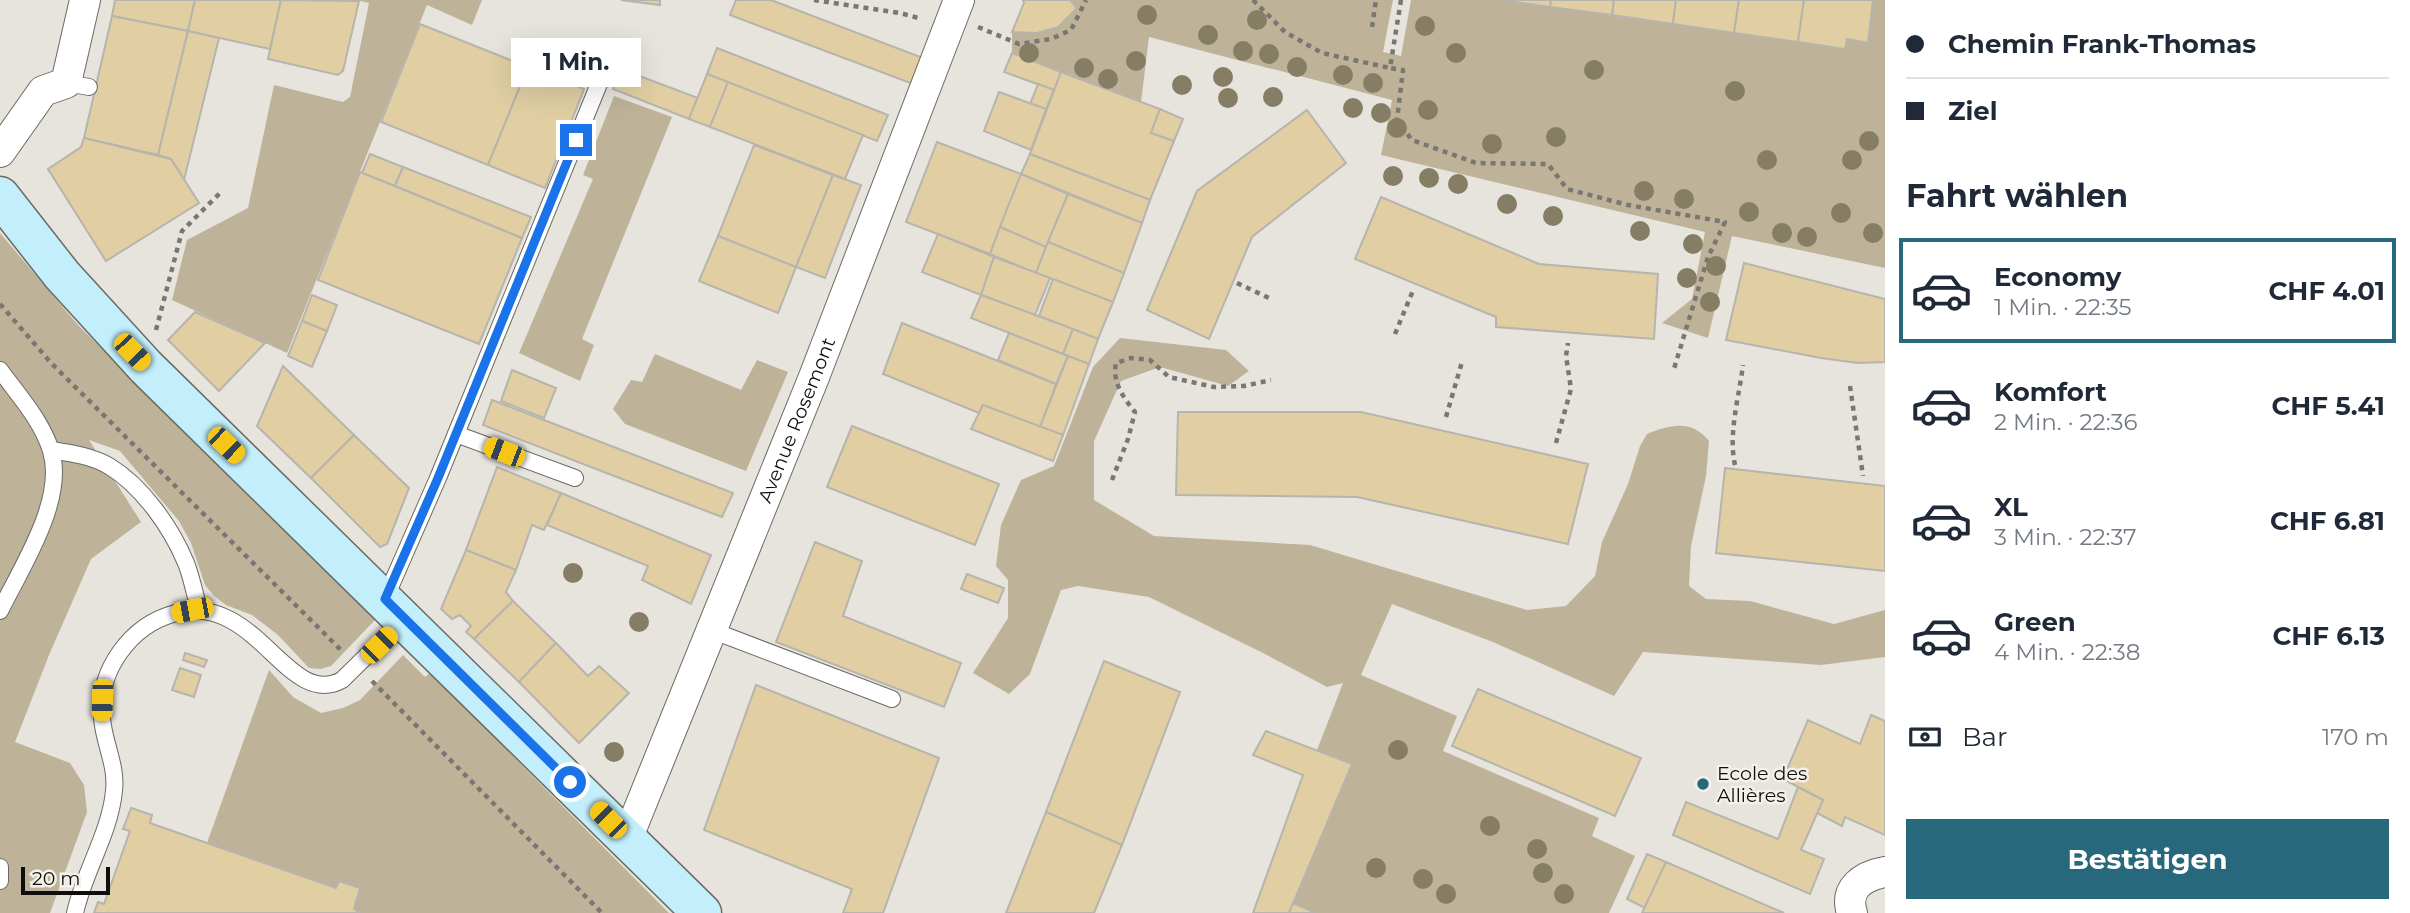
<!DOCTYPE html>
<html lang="de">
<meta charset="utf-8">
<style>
:root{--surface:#fff;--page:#f6f6f7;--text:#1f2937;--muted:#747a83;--line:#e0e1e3;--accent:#27687c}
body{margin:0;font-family:Montserrat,sans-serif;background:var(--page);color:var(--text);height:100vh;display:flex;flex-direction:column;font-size:26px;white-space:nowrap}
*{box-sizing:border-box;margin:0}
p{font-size:23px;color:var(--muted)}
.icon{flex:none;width:38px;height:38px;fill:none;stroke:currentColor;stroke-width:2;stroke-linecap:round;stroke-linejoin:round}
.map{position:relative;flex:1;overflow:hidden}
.sheet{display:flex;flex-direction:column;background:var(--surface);width:525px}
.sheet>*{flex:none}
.top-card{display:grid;align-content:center;height:154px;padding:0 21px;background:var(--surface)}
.scale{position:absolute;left:21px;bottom:18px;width:89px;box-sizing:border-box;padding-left:7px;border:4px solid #0f0e0c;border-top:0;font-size:19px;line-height:24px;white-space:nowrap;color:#0f0e0c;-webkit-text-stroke:5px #f4f1ea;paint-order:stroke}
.end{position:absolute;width:32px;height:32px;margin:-16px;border:9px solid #1a73e8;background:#fff;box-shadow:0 0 0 4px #fff}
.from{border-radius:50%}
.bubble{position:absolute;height:49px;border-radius:0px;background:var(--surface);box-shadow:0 7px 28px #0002;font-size:23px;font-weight:700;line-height:49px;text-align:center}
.car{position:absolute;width:21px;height:42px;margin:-21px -10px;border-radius:9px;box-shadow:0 0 5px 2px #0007;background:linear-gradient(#f5c518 24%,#345 0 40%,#f5c518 0 76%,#345 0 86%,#f5c518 0)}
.top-card b{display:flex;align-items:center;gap:24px;height:66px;font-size:26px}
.top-card b+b{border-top:2px solid var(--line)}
.top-card i{width:18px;height:18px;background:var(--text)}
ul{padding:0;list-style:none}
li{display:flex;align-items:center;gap:21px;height:105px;margin:0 14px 10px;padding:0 7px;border:4px solid transparent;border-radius:0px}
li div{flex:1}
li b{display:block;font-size:26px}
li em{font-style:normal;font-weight:700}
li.current{border-color:var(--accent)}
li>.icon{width:63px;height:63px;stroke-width:1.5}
h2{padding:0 21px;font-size:32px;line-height:84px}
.pay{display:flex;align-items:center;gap:18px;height:77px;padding:0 21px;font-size:26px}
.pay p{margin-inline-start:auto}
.primary-button{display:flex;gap:14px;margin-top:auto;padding:14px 21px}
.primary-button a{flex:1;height:80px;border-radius:0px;background:var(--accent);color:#fff;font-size:28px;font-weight:700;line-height:80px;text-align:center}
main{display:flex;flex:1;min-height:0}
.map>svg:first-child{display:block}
</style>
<main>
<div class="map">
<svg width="1885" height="913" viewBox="0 0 1885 913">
<rect width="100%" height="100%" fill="#e7e4dd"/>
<g fill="#beb399">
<polygon points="356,0 482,0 472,25 427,5 287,353 172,300 187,240 248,208 274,85 343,102 350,97 369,3"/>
<path d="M1070,0H1393L1383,52L1401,56L1411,0H1502L1845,49L1847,39L1868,42L1873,0H1885V268L1732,236L1708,338L1662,323L1692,299L1705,232L1381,155L1392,100L1149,37L1141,102L1012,53V32C1046,34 1053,33 1076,8Z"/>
<polygon points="614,96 672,117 582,339 594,345 580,381 519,353 593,179 583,175"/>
<polygon points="0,233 78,325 375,620 331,666 321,669 309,668 278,635 252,615 226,605 214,596 205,585 191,543 179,521 120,451 89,440 141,522 91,559 49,655 15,742 70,763 84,785 87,812 50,913 0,913"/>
<path d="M1120,338L1226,350L1249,371L1228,386L1160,367L1121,381L1094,441V500L1154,536L1310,545L1527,610L1566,606L1595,576L1602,542L1628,484L1640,446L1647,434C1670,425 1691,419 1709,441L1706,476L1691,546L1689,586L1706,599L1750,601L1834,624L1885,610V657L1821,665L1643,652L1614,696L1493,642L1392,604L1361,675L1457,716L1443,751L1599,818L1592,836L1635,856L1609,913H1316L1293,903L1352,764L1317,750L1343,683L1327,687L1265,654L1149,597L1078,586L1061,590L1030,674L1009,694L973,673L1008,618V580L996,566L1001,525L1021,480L1054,466L1093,367Z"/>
<polygon points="655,354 741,390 757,360 788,372 746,471 625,424 613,409 631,380 642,382"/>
<polygon points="403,655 425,677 430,673 669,913 360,913 354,909 360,888 336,888 207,843 269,670 293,697 321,713 343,708 360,700"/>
</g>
<g fill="#e1cfa3" stroke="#b6b4ad" stroke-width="2">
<polygon points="115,0 195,0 188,31 112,16"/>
<polygon points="195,0 281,0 270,49 188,31"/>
<polygon points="281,0 359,1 343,71 338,75 268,59"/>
<polygon points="621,0 660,0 660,5"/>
<polygon points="736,0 771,0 923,58 913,84 730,15"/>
<polygon points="1023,0 1070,0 1077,8 1058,27 1037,33 1012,32 1024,3"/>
<polygon points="1502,0 1551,0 1550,7"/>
<polygon points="1551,0 1614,0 1612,15 1550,7"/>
<polygon points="1614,0 1676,0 1673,24 1612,15"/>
<polygon points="1676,0 1739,0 1734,33 1673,24"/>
<polygon points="1739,0 1804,0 1798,42 1734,33"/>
<polygon points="1804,0 1873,0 1868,43 1847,39 1845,49 1798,42"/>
<polygon points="112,16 188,31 158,155 84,138"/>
<polygon points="420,24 528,67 488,165 381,122"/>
<polygon points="188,31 219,38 184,180 171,159 158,155"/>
<polygon points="717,48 888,115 877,141 707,74"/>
<polygon points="1012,53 1061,72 1054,90 1004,72"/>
<polygon points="528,67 584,89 545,188 488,165"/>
<polygon points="621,69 698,98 689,119 613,89"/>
<polygon points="1061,72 1160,109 1151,133 1174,141 1150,200 1030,154"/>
<polygon points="707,74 728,82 710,127 689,119"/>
<polygon points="728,82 863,135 845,179 710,127"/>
<polygon points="1038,84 1054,90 1046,109 1030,104"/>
<polygon points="999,92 1046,109 1031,150 984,131"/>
<polygon points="1160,109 1183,119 1174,141 1151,133"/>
<polygon points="1307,110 1346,163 1252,237 1209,339 1147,310 1197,191"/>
<polygon points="84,138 171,159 199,203 106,261 48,169 81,147"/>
<polygon points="937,142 1021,174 990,254 906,222"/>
<polygon points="754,145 833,175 796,267 718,236"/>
<polygon points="370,154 403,167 395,186 362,173"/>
<polygon points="1030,154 1150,200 1142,223 1021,174"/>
<polygon points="403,167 531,217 522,238 395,186"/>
<polygon points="360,172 522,238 479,344 318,280"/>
<polygon points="1021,174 1068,194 1046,247 1000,227"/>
<polygon points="833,175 861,185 825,278 796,267"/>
<polygon points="1068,194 1142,223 1124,273 1048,242"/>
<polygon points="1381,197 1539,264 1658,274 1654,339 1496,327 1496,317 1355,259"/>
<polygon points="1000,227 1046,247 1036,273 990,254"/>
<polygon points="938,234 994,257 981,295 922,272"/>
<polygon points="718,236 796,267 778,313 699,281"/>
<polygon points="1048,242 1124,273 1113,302 1036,273"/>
<polygon points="994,257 1050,278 1035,315 981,295"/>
<polygon points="1744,263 1885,299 1885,362 1858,363 1821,358 1726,340"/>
<polygon points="1053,279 1113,302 1098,339 1039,316"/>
<polygon points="312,295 337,305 327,331 302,321"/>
<polygon points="981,295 1073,329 1063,354 971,318"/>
<polygon points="195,312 265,343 219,391 168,340"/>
<polygon points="302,321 327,331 312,367 288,356"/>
<polygon points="902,323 1056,384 1040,427 983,405 979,413 883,374"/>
<polygon points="1073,329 1098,339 1089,364 1063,354"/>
<polygon points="1009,333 1068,356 1056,384 998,360"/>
<polygon points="1068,356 1089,364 1063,435 1040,427"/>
<polygon points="283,366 354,435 311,478 257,426"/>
<polygon points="512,370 556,388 544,418 501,401"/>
<polygon points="492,400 733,493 722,517 596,469 483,425"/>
<polygon points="983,405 1063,435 1053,461 971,429"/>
<polygon points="1178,412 1361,412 1588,464 1568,544 1357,497 1176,495"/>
<polygon points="852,426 999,484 975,545 827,487"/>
<polygon points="354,435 409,488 387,544 380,547 311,478"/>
<polygon points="497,467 561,493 544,530 532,525 516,570 466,550"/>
<polygon points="1725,468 1885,486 1885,571 1716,553"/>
<polygon points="561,493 711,555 691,604 642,580 648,566 547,525"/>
<polygon points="815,542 862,561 843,616 961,663 944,707 776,642"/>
<polygon points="466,550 516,570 506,592 513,601 474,639 466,632 471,626 460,615 452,619 441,609"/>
<polygon points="967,574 1004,588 998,603 961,589"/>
<polygon points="513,601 556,643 519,682 474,639"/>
<polygon points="556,643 588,676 599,666 629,693 579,743 519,682"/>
<polygon points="185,653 207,660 204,667 183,660"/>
<polygon points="1104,661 1180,692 1122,845 1046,812"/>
<polygon points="180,668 201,675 194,697 172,690"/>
<polygon points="756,685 939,758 883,913 843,913 852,889 704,830"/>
<polygon points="1478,689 1641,758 1615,816 1452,746"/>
<polygon points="1871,715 1885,721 1885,835 1845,817 1842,826 1817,813 1823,800 1783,779 1808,720 1860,744"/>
<polygon points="1266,731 1352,764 1289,913 1253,913 1303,775 1253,755"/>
<polygon points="1798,787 1823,800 1801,850 1824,859 1810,894 1673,835 1686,802 1778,839"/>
<polygon points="131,808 152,815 150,823 207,843 336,888 339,881 360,888 354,909 360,913 94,913 98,902 104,904 130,831 123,829"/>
<polygon points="1046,812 1122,845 1094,913 1006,913"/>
<polygon points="1647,854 1666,862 1645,908 1627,899"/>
<polygon points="1666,862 1784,913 1642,913"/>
<polygon points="1293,903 1316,913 1289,913"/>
</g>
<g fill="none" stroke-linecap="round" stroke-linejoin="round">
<g stroke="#6b6963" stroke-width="18">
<g id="lane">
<polyline points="66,83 89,87"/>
<path d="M0,370C19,396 42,421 51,451C66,500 21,568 0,611"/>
<polyline points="456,434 575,478"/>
<path d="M51,450C70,453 92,456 109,466C142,486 171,527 186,563C192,578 195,595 199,610"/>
<polyline points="385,599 438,478 603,74"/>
<polyline points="711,630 892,699"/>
<polyline points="0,867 0,881"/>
<path d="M75,913C84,872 110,833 114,791C117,765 104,744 102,718C97,671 130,625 176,613C257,592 287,710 342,680L403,620"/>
</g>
</g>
<g stroke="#6b6963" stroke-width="32">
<g id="street">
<polyline points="0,152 43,91 66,83 85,0"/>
<path id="s1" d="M627,839L814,377L959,0"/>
<path d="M1852,913C1844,888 1863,876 1885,872"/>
</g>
</g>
<g stroke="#6b6963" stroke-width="41">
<polyline id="secondary" points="0,196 62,275 146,367 702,913"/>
</g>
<g stroke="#797772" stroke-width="4.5" stroke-dasharray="5 5" stroke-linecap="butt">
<polyline points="814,0 900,13 922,19"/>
<polyline points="1253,0 1285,32 1322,53 1390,68"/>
<polyline points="1401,0 1390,68 1403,70 1397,120 1412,140 1476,163 1548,164 1567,189 1628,205 1725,222 1708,257 1673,372"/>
<polyline points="978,27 1019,44 1051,39 1071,30 1086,0"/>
<polyline points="1372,27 1376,0"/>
<polyline points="1237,283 1271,299"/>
<polyline points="0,304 52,364 341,650"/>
<polyline points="156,330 182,231 221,192"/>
<polyline points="1395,334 1414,288"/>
<polyline points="1850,386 1863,476"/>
<polyline points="1446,417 1462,362"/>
<polyline points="1556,443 1571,389 1566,356 1568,343"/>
<path d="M1735,465C1728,434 1739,397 1743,365"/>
<path d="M1112,480L1128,439L1135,412C1123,397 1112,382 1116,363L1131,358L1150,360L1169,377L1214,387L1244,386L1271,380"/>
<polyline points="372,681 602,913"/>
</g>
<use href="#lane" stroke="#fff" stroke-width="16"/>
<use href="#street" stroke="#fff" stroke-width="30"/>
<use href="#secondary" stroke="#c2effb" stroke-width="38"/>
</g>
<g fill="#867d65">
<circle cx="1147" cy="15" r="10"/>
<circle cx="1257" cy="20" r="10"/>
<circle cx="1425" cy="26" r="10"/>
<circle cx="1208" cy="35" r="10"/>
<circle cx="1243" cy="51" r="10"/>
<circle cx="1029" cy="53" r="10"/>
<circle cx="1456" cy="53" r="10"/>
<circle cx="1269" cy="54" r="10"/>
<circle cx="1136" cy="61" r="10"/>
<circle cx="1297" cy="67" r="10"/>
<circle cx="1084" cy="68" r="10"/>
<circle cx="1594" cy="70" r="10"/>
<circle cx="1343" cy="75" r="10"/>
<circle cx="1223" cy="77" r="10"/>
<circle cx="1108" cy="79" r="10"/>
<circle cx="1373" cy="83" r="10"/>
<circle cx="1182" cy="85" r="10"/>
<circle cx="1735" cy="91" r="10"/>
<circle cx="1273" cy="97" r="10"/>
<circle cx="1228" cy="98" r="10"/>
<circle cx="1353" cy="108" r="10"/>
<circle cx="1428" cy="110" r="10"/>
<circle cx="1381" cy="113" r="10"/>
<circle cx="1397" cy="128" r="10"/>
<circle cx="1556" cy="137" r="10"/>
<circle cx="1869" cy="141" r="10"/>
<circle cx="1492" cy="144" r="10"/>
<circle cx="1767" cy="160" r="10"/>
<circle cx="1852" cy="160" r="10"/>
<circle cx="1393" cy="176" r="10"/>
<circle cx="1429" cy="178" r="10"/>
<circle cx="1458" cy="184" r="10"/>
<circle cx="1644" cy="191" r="10"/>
<circle cx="1684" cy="199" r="10"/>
<circle cx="1507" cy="204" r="10"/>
<circle cx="1749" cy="212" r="10"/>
<circle cx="1841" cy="213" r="10"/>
<circle cx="1553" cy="216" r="10"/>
<circle cx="1640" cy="231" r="10"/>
<circle cx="1782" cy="233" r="10"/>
<circle cx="1873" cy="233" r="10"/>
<circle cx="1807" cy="237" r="10"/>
<circle cx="1693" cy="244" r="10"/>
<circle cx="1716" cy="266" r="10"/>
<circle cx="1687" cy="278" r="10"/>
<circle cx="1710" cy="302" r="10"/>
<circle cx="573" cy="573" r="10"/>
<circle cx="639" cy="622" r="10"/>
<circle cx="1398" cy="750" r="10"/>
<circle cx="614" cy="752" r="10"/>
<circle cx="1490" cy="826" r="10"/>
<circle cx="1537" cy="849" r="10"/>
<circle cx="1376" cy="868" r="10"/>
<circle cx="1543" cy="873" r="10"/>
<circle cx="1423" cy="879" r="10"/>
<circle cx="1446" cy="894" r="10"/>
<circle cx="1564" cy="894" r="10"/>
</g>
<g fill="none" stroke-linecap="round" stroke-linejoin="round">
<polyline stroke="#1a73e8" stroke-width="9" points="570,782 385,599 438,478 576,140"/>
</g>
<circle fill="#27687c" stroke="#f4f1ea" stroke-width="2.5" cx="1703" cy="784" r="7"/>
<g text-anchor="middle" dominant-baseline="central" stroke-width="5" stroke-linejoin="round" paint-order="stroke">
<g font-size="19" fill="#0f0e0c" stroke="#f4f1ea">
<text stroke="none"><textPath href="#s1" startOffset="452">Avenue Rosemont</textPath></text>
</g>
<g font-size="19" fill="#0f0e0c" stroke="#f4f1ea" text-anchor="start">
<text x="1717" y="773">Ecole des<tspan x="1717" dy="22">Allières</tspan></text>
</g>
</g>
</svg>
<div class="scale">20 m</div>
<i class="end from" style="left:570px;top:782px"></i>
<i class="end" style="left:576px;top:140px"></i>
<div class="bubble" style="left:511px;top:38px;width:130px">1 Min.</div>
<i class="car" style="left:132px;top:352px;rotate:136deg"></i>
<i class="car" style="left:226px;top:445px;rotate:134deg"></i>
<i class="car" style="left:504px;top:452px;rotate:291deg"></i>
<i class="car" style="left:192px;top:610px;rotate:259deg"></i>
<i class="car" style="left:379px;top:645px;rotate:45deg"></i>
<i class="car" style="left:102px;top:700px;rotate:182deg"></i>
<i class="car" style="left:608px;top:820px;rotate:315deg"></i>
</div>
<section class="sheet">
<div class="top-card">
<b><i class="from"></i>Chemin Frank-Thomas</b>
<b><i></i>Ziel</b>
</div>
<h2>Fahrt wählen</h2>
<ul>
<li class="current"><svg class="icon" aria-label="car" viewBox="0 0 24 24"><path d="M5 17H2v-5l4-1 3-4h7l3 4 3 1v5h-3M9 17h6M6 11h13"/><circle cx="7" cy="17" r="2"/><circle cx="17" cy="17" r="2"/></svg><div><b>Economy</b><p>1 Min. · 22:35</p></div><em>CHF 4.01</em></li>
<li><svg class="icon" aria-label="car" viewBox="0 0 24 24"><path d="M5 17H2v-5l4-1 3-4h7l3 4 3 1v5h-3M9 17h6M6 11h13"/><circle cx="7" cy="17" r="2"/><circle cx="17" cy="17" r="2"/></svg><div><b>Komfort</b><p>2 Min. · 22:36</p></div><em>CHF 5.41</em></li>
<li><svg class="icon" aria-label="car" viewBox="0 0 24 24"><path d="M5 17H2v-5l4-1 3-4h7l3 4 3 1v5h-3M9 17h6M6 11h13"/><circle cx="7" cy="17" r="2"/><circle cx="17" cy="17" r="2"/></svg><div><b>XL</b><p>3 Min. · 22:37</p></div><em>CHF 6.81</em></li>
<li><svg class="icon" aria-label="car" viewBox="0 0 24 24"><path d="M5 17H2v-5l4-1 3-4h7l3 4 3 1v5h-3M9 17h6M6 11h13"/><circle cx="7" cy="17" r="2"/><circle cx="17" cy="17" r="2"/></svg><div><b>Green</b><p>4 Min. · 22:38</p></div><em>CHF 6.13</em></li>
</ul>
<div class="pay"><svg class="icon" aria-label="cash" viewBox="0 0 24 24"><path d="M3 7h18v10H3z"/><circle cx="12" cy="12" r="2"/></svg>Bar<p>170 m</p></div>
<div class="primary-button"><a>Bestätigen</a></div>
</section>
</main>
